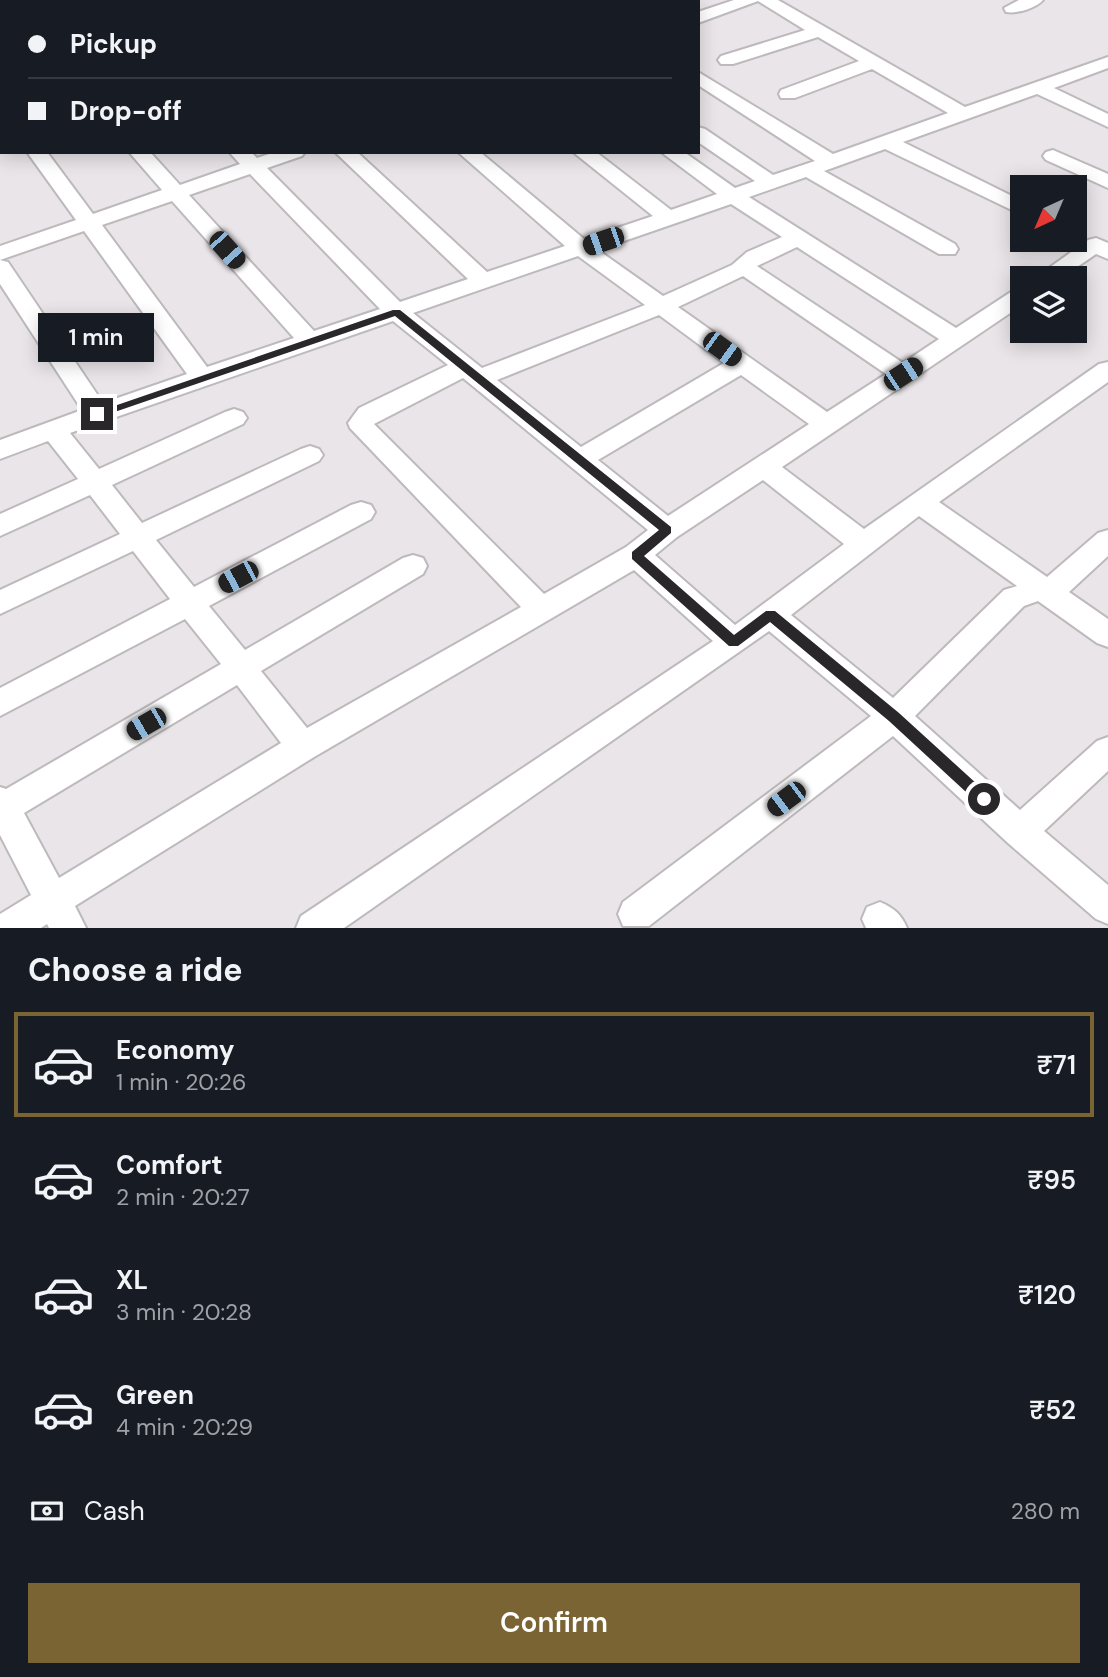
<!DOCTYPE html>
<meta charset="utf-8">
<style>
:root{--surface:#171b24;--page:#20242c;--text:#f1f3f6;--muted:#9ea1a6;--line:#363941;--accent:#7b6434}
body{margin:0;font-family:"DM Sans",sans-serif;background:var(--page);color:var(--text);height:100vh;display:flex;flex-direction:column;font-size:26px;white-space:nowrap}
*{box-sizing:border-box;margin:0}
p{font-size:23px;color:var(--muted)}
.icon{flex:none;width:38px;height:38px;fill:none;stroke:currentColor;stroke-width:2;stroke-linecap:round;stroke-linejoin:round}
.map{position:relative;height:928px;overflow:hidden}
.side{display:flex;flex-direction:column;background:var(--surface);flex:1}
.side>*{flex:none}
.guide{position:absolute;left:0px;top:0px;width:700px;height:154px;box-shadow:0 4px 18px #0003;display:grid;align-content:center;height:154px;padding:0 28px;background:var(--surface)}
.needle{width:46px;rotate:224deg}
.controls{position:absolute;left:1010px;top:175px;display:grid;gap:14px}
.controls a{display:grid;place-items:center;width:77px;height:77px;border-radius:0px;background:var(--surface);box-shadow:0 4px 18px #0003;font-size:35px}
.end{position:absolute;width:32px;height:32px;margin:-16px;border:9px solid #292729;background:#fff;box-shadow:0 0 0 4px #fff}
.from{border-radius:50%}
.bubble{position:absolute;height:49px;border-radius:0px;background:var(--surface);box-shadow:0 4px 18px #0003;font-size:23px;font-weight:600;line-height:49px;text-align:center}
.car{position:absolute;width:21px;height:42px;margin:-21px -10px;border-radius:9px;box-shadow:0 0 5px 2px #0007;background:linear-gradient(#222 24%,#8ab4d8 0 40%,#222 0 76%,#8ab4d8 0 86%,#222 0)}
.guide b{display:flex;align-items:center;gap:24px;height:66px;font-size:26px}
.guide b+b{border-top:2px solid var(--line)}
.guide i{width:18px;height:18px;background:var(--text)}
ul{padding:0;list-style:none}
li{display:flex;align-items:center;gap:21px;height:105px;margin:0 14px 10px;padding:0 14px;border:4px solid transparent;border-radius:0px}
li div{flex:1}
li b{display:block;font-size:26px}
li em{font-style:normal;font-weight:600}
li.current{border-color:var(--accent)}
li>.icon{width:63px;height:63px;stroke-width:1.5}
h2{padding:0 28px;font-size:32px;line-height:84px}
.pay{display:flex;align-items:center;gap:18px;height:77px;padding:0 28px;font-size:26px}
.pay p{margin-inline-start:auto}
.action{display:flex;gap:14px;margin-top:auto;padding:14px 28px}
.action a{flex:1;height:80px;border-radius:0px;background:var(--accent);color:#fff;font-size:28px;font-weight:600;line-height:80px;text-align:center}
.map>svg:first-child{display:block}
</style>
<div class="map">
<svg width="1108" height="928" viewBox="0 0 1108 928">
<rect width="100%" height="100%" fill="#eae5e8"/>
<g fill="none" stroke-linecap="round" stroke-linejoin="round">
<g stroke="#bdb9bc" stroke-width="4">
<g id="street">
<polygon points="63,0 83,0 62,2"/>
<polygon points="179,0 196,0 197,2 180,2"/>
<polygon points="279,0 296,0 297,2 280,2"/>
<polygon points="373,0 391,0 392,2 374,2"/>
<polygon points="450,0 467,0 468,2 451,2"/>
<polygon points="495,0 513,0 514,2 496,2"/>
<polygon points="578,0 599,0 577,2"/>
<path d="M734,0H778L965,107L1108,57V68L1054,88L1108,114V127L1037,94L903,142L1022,201V215L885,149L824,171L955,244L958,249L955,254H939L806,177L749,197L956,328L1014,290L1022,288V305L782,467L864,529L1099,364L1108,362V382L939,502L1047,577L1098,533L1108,530V556L1069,592L1108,619V647L1097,643L1038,601L1024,606L915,716L1020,810L1097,741L1108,737V771L1044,831L1108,885V924L1096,919L1008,843L893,736L649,926H623L618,914L623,902L871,716L769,631L344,928H296L301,916L713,641L634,570L314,757L75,906L86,928H49L47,924L41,928H0V914L31,895L0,835V787L6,789L221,664L185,619L0,716V688L170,599L133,551L0,614V590L120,534L90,495L0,536V514L78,479L48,441L0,459V440L82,410L0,284V260L8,262L103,403L187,374L84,231L0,260V246L76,220L27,152H47L93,214L162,190L129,152H150L180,185L240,164L229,152H251L257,158L275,152H305L302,156L267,168L400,302L468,279L335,152H357L487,272L565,246L458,152H480L584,239L653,216L573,152H596L671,210L717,194L661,152H684L735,188L755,181L698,142V127L705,129L773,175L815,161L698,85V72L833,154L948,113L872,69L795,98H781L779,94L781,90L859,61L818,37L733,64H721L718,60L721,56L805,30L758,1L698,23V12ZM250,174L380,309L314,331L189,195ZM172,201L294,338L207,367L102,225ZM731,204L782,237L747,252L732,265L663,296L598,250ZM797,247L939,339L903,363L757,266ZM578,256L645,305L482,368L413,313ZM743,276L886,374L827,412L678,307ZM659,315L724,363L581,447L497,380ZM393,321L448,365L359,408L348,423L350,428L521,607L307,728L261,671L423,574L427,566L423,558L413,555L403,558L245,650L209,606L371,519L375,512L371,505L361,502L351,505L194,587L156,540L319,461L323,455L319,449L310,446L301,449L142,523L112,485L243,424L247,418L243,412L234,409L225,412L99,469L70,433ZM741,375L809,424L668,516L598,460ZM463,378L648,530L626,547L544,594L374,424ZM763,480L844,544L735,625L655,555L677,537ZM919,516L1017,586L1004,590L893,698L791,615ZM237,685L281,743L59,878L24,813Z"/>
<path d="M1019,0H1043C1036,8 1017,14 1006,12L1004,8Z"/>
<polygon points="0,21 2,21 0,32"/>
<polygon points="0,72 2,72 0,84"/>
<polygon points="0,95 2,96 2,110 0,109"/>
<polygon points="1053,150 1108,174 1108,188 1046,160 1043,156 1046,152"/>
<polygon points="1096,238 1108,243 1108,259 1096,254 1061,278 1035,278 1088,240"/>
<path d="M880,902C894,908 901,914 907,928H866L862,919L867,907Z"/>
</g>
</g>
<use href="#street" fill="#fff" fill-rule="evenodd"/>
</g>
<polygon fill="#292729" points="393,310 400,310 671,527 671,533 644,556 734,635 766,611 775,611 899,713 989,795 989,804 979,804 889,721 770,622 738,646 729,646 632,559 632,552 659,530 395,316 100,417 91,414"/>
</svg>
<div class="controls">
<a><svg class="needle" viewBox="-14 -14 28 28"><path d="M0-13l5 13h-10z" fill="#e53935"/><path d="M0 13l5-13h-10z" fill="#9ea1a6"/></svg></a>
<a><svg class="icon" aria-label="layers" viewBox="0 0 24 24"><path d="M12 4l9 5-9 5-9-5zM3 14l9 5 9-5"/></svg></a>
</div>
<i class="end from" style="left:984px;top:799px"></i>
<i class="end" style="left:97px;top:414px"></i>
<div class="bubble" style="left:38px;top:313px;width:116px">1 min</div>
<i class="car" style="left:603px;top:241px;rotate:251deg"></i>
<i class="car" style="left:227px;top:250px;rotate:138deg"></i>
<i class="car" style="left:722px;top:349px;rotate:126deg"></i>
<i class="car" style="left:903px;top:374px;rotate:57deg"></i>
<i class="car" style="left:238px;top:577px;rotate:242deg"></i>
<i class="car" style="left:146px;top:724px;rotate:240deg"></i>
<i class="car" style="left:786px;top:799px;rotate:233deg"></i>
<div class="guide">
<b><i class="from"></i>Pickup</b>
<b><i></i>Drop-off</b>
</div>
</div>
<section class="side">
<h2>Choose a ride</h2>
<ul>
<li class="current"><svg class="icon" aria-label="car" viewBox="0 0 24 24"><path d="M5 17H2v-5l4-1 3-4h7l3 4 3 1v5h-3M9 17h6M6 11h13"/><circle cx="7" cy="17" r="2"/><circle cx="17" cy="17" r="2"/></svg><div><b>Economy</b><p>1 min · 20:26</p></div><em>₹71</em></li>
<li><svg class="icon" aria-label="car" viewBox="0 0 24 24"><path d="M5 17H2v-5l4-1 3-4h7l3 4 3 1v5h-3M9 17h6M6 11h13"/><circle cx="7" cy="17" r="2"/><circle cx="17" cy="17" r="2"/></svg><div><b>Comfort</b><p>2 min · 20:27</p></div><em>₹95</em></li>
<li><svg class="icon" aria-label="car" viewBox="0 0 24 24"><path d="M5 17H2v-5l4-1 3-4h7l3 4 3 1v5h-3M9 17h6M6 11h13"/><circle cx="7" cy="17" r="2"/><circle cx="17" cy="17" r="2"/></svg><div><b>XL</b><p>3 min · 20:28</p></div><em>₹120</em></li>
<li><svg class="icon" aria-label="car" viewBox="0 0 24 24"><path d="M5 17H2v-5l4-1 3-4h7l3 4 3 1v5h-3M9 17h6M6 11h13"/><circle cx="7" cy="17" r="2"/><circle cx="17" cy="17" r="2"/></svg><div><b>Green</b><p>4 min · 20:29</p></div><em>₹52</em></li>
</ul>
<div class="pay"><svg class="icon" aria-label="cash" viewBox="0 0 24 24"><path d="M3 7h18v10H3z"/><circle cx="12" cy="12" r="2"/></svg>Cash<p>280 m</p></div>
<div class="action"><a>Confirm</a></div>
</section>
